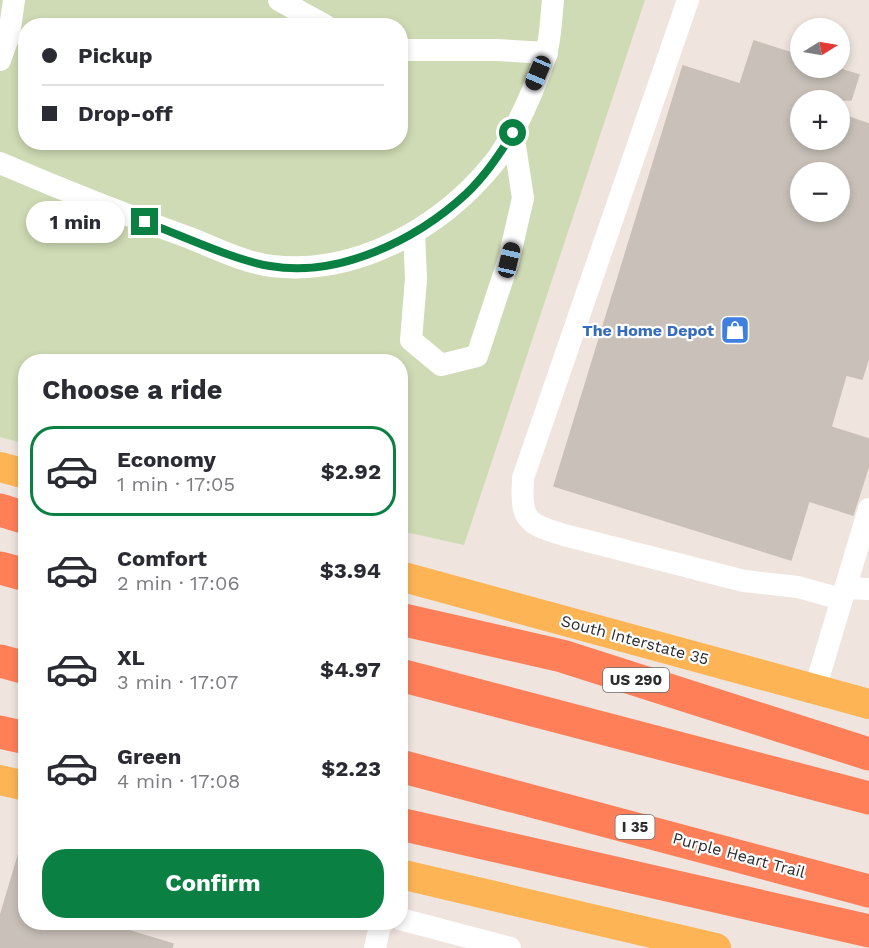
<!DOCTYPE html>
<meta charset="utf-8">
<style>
:root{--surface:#fff;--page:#f7f7f7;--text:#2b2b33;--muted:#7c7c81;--line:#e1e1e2;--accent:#0b8043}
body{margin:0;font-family:"Work Sans",sans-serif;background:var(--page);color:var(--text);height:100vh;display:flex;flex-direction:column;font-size:22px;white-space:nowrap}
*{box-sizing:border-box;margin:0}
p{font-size:20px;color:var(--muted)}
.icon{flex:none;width:33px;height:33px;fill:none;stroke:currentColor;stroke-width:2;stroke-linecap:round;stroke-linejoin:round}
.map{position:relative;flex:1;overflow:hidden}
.panel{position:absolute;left:18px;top:354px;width:390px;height:576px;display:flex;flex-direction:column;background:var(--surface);border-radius:24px;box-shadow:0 3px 9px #0003}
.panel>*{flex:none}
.guide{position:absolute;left:18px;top:18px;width:390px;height:132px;border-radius:24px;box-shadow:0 3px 9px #0003;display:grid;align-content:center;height:132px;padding:0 24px;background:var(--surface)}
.needle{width:39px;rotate:79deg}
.tools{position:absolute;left:790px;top:18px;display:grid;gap:12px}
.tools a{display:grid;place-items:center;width:60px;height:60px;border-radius:50%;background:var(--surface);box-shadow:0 3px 9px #0003;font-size:30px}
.end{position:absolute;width:27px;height:27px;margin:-14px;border:8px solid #0b8043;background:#fff;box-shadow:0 0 0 3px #fff}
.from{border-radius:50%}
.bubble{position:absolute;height:42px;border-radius:21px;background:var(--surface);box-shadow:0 3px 9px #0003;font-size:20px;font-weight:700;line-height:42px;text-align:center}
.car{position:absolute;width:18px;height:36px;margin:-18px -9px;border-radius:8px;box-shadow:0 0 4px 2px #0007;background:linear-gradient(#222 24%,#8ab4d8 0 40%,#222 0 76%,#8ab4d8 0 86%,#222 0)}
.guide b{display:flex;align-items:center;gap:21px;height:57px;font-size:22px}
.guide b+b{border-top:2px solid var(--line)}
.guide i{width:15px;height:15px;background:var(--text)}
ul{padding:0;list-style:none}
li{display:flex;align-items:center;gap:18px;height:90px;margin:0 12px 9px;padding:0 12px;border:3px solid transparent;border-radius:24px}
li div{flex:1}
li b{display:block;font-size:22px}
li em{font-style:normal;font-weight:700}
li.on{border-color:var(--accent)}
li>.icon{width:54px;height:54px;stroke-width:1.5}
h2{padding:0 24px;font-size:27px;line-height:72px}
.primary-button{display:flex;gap:12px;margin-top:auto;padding:12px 24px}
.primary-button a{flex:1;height:69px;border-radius:24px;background:var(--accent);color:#fff;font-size:24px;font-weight:700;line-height:69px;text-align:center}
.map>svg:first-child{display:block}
</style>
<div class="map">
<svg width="869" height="948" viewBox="0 0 869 948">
<rect width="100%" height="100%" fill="#efe4de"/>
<path fill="#cfdbb4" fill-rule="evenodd" d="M0,0H645L464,545L401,531L400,362H26L25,444L0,437ZM26,26H400V142H26Z"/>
<g fill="#c8c0b9" stroke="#cbc0b7" stroke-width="1.5" fill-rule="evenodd">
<path d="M754,41L801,56V68H837L859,75L851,100H801V140H840V114L869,124V357L862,379L846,375L831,427L869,439V465L853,515L809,501L791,560L554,486L683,66L740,84ZM801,172H840V212H801Z"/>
<polygon points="21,846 26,847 26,922 129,922 127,930 173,944 172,948 0,948 0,917"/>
</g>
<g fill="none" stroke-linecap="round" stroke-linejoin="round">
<g stroke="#fff" stroke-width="22">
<polyline points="279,0 326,26"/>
<path d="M688,0L523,478C521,519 524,523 564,535L744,581L798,587L841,599"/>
<polyline points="400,50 496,50 547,53"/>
<polyline points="0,60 9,35 14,0"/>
<path d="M0,163C63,190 126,215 190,238C215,248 245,263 272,266C356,276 441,228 493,164C511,143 538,81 546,54C551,37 551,17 553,0"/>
<polyline points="414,233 416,279 411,340 441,365 477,356 509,259 523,198 513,133"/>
<polyline points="845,588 869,589"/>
<polyline points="815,689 869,509"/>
<polyline points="400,919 510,948"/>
<polyline points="375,948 380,925 384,922"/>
</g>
<g stroke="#fdb455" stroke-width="30">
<polyline points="0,467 26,474"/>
<polyline points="400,576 869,704"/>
<polyline points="0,780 26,786"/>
<polyline points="400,874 716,948"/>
</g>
<g stroke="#ff7f59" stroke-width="33">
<polyline points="0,510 26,518"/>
<polyline points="0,568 26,575"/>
<polyline points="400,619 562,656 869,754"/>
<polyline points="0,661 26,668"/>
<polyline points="400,675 869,798"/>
<polyline points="0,732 26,738"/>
<polyline points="400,766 869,891"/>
<polyline points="400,824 869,931"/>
</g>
</g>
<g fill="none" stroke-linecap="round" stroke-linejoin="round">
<path stroke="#0b8043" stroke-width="8" d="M145,222C181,235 233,260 270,266C339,278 416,240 466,194C485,176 499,155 513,133"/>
</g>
<defs>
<g id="shop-square" transform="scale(1.5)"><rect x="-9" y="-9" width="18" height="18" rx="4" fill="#3f7fe0" stroke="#fff"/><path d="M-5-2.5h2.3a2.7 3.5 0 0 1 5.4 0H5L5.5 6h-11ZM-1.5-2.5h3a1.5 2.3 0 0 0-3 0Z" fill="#fff"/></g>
</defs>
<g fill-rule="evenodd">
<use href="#shop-square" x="735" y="330"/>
</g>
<g text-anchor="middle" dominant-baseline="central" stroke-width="4.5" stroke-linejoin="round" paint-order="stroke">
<g fill="#fff" stroke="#6c6c6c" stroke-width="1.5">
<rect x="603" y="668" width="66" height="24" rx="4.5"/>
<rect x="615.5" y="815" width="39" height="24" rx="4.5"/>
</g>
<g font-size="15" font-weight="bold" fill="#2d2d2d">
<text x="636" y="680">US 290</text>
<text x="635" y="827">I 35</text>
</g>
<g font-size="16" font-weight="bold" fill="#366cbe" stroke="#fff" text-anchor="end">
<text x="714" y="330">The Home Depot</text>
</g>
<g font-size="16" fill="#2d2d2d" stroke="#fff">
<text transform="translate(635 640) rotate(15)">South Interstate 35</text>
<text transform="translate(739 855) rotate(15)">Purple Heart Trail</text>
</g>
</g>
</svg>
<div class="tools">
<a><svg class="needle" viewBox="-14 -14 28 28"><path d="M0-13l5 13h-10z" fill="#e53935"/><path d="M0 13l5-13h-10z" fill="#7c7c81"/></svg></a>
<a>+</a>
<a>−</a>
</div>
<i class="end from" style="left:513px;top:133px"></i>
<i class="end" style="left:145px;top:222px"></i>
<div class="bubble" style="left:26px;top:201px;width:99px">1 min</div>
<i class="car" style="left:538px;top:73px;rotate:203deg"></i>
<i class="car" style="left:509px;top:260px;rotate:13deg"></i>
<div class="guide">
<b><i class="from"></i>Pickup</b>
<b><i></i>Drop-off</b>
</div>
<section class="panel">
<h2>Choose a ride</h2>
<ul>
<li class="on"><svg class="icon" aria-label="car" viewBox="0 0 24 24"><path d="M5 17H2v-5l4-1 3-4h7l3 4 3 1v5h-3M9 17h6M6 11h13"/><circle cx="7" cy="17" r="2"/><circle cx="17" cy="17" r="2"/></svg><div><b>Economy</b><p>1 min · 17:05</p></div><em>$2.92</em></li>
<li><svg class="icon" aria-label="car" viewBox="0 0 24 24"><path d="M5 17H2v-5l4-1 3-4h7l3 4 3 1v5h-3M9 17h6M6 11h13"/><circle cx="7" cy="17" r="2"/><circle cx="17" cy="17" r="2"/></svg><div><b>Comfort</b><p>2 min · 17:06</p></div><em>$3.94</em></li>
<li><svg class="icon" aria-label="car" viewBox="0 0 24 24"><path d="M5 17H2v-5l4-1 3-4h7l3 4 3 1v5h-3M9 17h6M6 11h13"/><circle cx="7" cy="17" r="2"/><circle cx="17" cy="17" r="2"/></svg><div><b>XL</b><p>3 min · 17:07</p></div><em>$4.97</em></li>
<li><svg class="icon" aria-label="car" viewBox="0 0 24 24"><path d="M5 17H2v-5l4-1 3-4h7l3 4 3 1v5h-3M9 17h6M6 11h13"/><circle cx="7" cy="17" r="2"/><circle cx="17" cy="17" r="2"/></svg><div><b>Green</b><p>4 min · 17:08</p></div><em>$2.23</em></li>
</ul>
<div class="primary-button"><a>Confirm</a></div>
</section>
</div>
